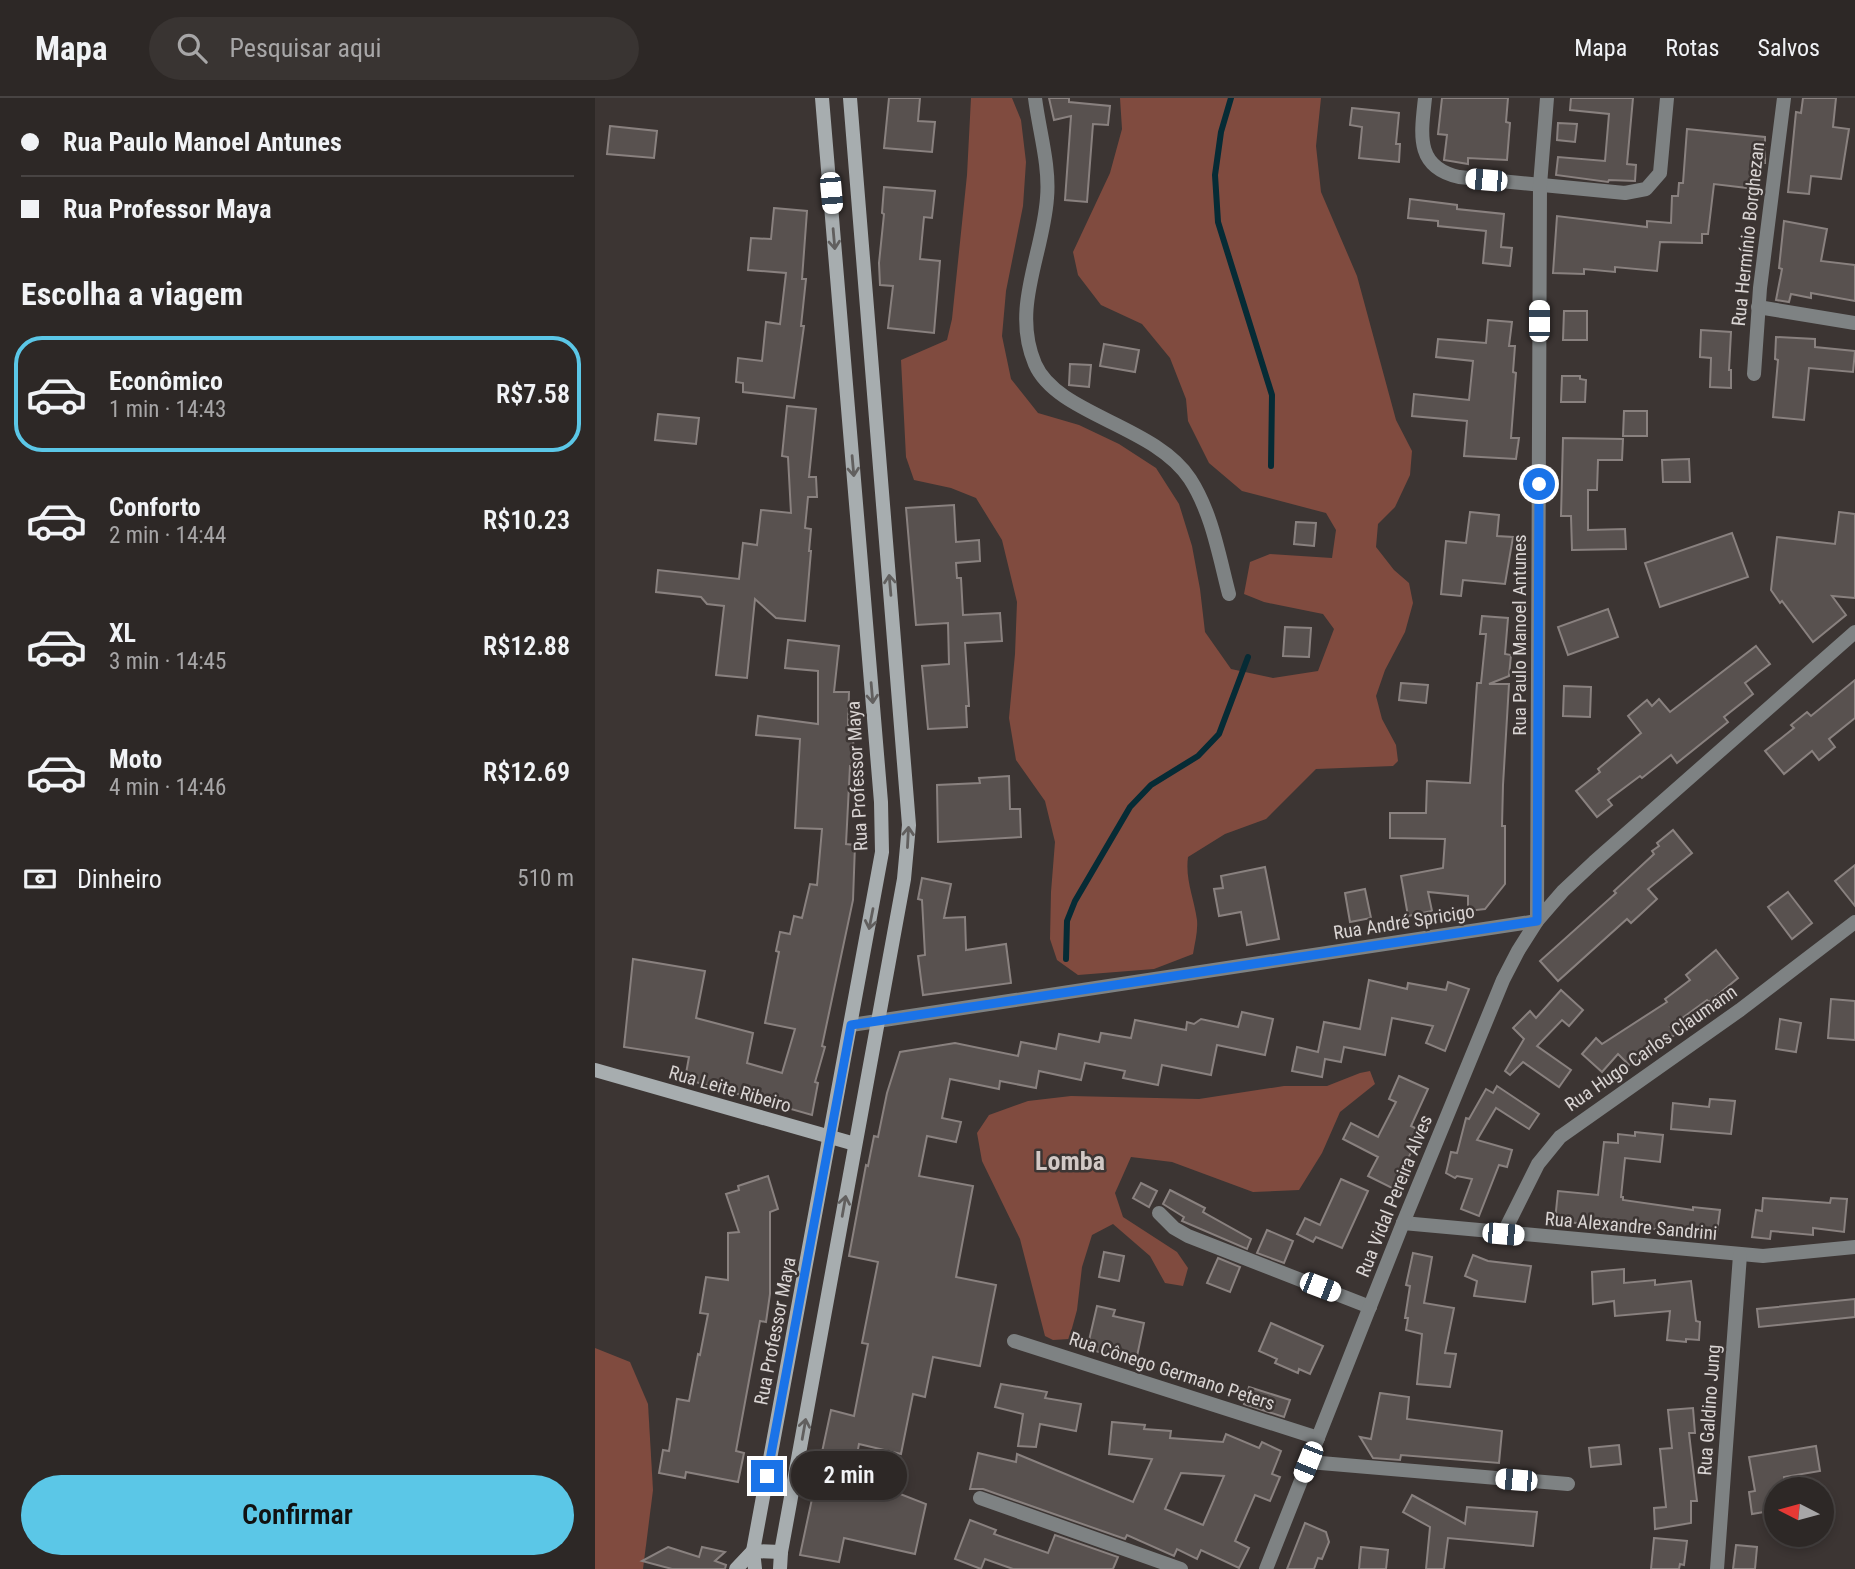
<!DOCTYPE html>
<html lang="pt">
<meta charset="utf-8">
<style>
:root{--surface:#2d2826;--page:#393432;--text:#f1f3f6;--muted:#a7a6a7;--line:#484443;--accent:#5bc7e7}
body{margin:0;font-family:"Roboto Condensed",sans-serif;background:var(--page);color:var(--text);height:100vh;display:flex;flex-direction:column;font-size:26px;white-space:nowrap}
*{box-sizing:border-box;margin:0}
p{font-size:23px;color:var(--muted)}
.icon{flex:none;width:38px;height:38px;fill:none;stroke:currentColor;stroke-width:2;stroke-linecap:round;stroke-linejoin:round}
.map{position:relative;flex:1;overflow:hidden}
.side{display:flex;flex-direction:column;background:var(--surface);width:595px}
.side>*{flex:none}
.hud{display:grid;align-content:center;height:154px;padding:0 21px;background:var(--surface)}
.needle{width:46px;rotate:276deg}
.controls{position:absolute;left:1169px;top:1379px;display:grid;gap:14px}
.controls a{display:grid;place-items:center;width:70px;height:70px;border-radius:50%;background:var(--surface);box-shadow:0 4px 10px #0003,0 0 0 2px var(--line);font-size:35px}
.end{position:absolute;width:32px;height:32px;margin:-16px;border:9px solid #1a73e8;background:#fff;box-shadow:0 0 0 4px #fff}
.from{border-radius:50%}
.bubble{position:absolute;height:49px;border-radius:24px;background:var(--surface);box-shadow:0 4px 10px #0003,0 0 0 2px var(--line);font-size:23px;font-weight:600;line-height:49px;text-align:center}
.car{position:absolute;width:21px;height:42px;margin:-21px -10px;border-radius:9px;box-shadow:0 0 5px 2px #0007;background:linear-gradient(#fff 24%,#345 0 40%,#fff 0 76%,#345 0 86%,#fff 0)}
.hud b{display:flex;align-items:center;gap:24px;height:66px;font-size:26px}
.hud b+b{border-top:2px solid var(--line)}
.hud i{width:18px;height:18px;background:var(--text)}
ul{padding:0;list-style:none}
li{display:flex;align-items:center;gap:21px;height:116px;margin:0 14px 10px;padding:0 7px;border:4px solid transparent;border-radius:28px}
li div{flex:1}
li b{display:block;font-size:26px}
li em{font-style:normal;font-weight:600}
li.on{border-color:var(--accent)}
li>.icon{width:63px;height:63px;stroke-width:1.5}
h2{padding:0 21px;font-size:32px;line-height:84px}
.pay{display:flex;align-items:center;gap:18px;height:77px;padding:0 21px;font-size:26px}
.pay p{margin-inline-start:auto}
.button{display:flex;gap:14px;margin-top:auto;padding:14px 21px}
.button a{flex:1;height:80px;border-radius:42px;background:var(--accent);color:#111;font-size:28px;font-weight:600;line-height:80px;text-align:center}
header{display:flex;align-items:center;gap:42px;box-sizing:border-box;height:98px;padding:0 35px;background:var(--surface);border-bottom:2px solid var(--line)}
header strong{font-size:33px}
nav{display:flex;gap:38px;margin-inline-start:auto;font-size:24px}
.search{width:490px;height:63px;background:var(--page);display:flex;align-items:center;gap:18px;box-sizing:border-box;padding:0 24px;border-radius:38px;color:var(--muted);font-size:26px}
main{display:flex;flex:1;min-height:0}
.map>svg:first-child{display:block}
</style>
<header>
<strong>Mapa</strong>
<div class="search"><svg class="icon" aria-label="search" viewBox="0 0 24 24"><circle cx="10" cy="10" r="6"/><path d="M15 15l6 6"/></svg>Pesquisar aqui</div>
<nav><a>Mapa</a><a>Rotas</a><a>Salvos</a></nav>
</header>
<main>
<section class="side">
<div class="hud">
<b><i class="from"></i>Rua Paulo Manoel Antunes</b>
<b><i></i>Rua Professor Maya</b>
</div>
<h2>Escolha a viagem</h2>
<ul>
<li class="on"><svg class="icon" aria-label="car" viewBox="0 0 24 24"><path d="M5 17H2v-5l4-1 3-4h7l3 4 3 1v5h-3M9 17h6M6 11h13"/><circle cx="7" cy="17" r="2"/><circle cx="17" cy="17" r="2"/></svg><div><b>Econômico</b><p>1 min · 14:43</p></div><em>R$7.58</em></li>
<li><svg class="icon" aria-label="car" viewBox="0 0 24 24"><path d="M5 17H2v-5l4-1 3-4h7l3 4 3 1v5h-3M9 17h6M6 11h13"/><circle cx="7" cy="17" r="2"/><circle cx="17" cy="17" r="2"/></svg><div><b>Conforto</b><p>2 min · 14:44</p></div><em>R$10.23</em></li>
<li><svg class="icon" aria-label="car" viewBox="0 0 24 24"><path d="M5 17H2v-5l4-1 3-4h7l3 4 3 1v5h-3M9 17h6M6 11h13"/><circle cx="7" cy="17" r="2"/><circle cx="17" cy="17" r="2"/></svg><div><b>XL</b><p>3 min · 14:45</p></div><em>R$12.88</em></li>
<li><svg class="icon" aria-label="car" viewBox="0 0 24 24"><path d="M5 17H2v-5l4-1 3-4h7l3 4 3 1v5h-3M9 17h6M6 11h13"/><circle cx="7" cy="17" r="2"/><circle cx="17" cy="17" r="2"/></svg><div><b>Moto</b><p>4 min · 14:46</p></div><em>R$12.69</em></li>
</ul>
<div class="pay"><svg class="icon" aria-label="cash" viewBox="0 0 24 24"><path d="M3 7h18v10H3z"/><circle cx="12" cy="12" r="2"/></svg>Dinheiro<p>510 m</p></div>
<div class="button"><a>Confirmar</a></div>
</section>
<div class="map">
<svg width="1260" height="1471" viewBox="0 0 1260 1471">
<rect width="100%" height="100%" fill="#3c3533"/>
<g fill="#804b3f">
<path d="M376,0H417L426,22L431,64L428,108L411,193L407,238L416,281L443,315L484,327L524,346L561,370L584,406L597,448L605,491L610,534L636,571L678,580L723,573L739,531L728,516L669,504L649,496L655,464L675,456L737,460L741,432L731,415L647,393L614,365L593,323L591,301L575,260L547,226L506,207L483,177L478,154L515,75L527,31L525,0H726L721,48L726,94L762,178L801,322L817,353L815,377L800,409L783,426L781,449L799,472L814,485L818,505L810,534L790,572L781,598L787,621L801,647L803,663L798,668L721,671L671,721L630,736L593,759C590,782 599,800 602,822C603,833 600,844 598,856L559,871L483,877L462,862L455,841L456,794L460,744L450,703L421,662L414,620L420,556L422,504L407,442L381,400L356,390L319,382L311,359L306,262L352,242L357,221L372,77Z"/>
<polygon points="775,973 780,986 745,1014 727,1055 704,1092 658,1094 577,1064 536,1059 520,1095 528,1119 582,1154 593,1170 588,1188 570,1185 555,1158 518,1126 497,1137 487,1169 482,1212 474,1241 458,1242 450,1238 425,1141 387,1063 382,1035 394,1017 433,1003 476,998 604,1001 689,988 732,988 765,975"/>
<polygon points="0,1250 35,1264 53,1306 58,1392 48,1471 0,1471"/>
</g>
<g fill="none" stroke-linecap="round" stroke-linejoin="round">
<g stroke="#062b35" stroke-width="6">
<polyline points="636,0 626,34 620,77 623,124 677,297 676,368"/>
<polyline points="471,861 472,823 480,803 535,709 556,687 603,658 624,636 653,559"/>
</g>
</g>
<g fill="#58514f" stroke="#89817f" stroke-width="2" fill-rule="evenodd">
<polygon points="294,0 325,0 323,23 340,24 337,54 289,50"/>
<polygon points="454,0 474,0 474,4 515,8 513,27 498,26 492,104 470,102 476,18 459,22"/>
<polygon points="847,0 913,0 911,24 915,25 912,62 873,60 873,66 849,62 852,37 843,36"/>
<polygon points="976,0 1038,0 1032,66 1041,67 1040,83 1014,82 1013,84 961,77 963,59 1010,63 1014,16 975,12"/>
<polygon points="1208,0 1241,0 1238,29 1254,31 1246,81 1216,78 1214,96 1193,94 1201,14 1206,15"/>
<polygon points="757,10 804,15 801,46 805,46 804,64 764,60 767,29 755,27"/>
<polygon points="963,25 982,26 980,44 962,42"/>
<polygon points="15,28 62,33 59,60 12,56"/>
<polygon points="1092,31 1170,39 1170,65 1161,65 1161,91 1119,86 1113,136 1107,136 1107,145 1065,144 1062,173 1020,169 1020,174 989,171 989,176 958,175 962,118 1052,129 1052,123 1076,125 1077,98 1083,98 1084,85 1088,85"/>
<polygon points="289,89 340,93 337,120 329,119 325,161 345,163 339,235 293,230 298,188 285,187 284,165 289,116 287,115"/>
<polygon points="815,101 862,107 862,111 909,116 906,149 917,150 915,168 888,165 891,133 843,128 843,123 813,120"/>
<polygon points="179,110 212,113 207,181 211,181 206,228 209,228 199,300 148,294 148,285 141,284 143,260 167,263 171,224 185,226 191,175 153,172 156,140 176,141"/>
<polygon points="1189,123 1232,131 1226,163 1260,167 1260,203 1216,195 1216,200 1196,196 1194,204 1181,202 1187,171 1184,170"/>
<polygon points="969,213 992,213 992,242 968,242"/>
<polygon points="893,222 917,224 914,248 920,248 918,274 921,275 916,340 924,340 921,361 869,358 872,323 817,318 819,296 874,302 878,263 841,259 843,241 891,245"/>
<polygon points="1106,232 1136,234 1134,272 1136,272 1136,290 1115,289 1116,260 1105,259"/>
<polygon points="1181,239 1220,241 1220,249 1260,253 1258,274 1214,270 1209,322 1178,319 1183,262 1180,261"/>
<polygon points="509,246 544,252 540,274 505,268"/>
<polygon points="475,266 496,267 494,289 474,287"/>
<polygon points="967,278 985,278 985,281 991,282 990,304 966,304"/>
<polygon points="192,308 221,311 214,379 221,379 222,399 213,399 210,430 216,431 214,453 216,453 210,523 181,520 160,501 152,580 121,577 129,508 112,506 106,499 61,494 63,472 144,481 148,445 162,447 166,412 196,415 193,359 187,358"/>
<polygon points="1029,313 1052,313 1052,338 1028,338"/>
<polygon points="63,316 104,320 101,346 60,342"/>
<polygon points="968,340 1028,341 1027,362 1003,362 1002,392 993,392 993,432 1030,431 1031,451 977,452 976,418 966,418"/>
<polygon points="1094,361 1095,384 1068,384 1067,362"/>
<polygon points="359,407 361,444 384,442 385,463 361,465 362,480 366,480 368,517 405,515 407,543 370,545 374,608 371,608 372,629 333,631 327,568 354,566 353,525 321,527 311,410"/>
<polygon points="875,414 904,417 902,438 918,439 910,486 868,482 866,498 846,496 851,443 871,445"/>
<polygon points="1244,414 1260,416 1260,500 1237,498 1251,517 1218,544 1187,503 1185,505 1176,492 1182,439 1240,446"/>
<polygon points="701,424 721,425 719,448 699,446"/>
<polygon points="1137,435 1153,479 1065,509 1050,465"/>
<polygon points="1013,511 1023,539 973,557 963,529"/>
<polygon points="887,518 913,520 910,556 916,557 914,578 894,586 914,586 908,687 907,728 910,728 910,786 890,811 873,813 873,798 833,794 837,813 813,818 806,778 848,770 850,741 795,740 795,715 831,715 832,683 875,685 882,585 886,585 891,536 885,536"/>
<polygon points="690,529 716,530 714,559 688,558"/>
<polygon points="193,542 244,548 239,594 254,594 253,628 257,628 260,668 255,668 251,746 260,747 258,802 227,948 230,949 220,984 223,985 217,1017 90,981 94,959 29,949 38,861 110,873 101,920 158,935 152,965 187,975 200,931 170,925 184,854 181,853 185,834 195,836 199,818 207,820 215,786 222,787 227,731 200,730 205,641 161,637 163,618 223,626 223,573 190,570"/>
<polygon points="1161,548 1175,566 1150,585 1158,596 1129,619 1133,624 1082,665 1076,657 1047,680 1045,678 1013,702 1017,707 1002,719 981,693 1005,674 1003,671 1046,635 1033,618 1052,602 1057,608 1064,601 1075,614"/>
<polygon points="1260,582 1260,620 1234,641 1240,649 1224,662 1217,653 1189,676 1170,653 1199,630 1196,627 1212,614 1216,618"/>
<polygon points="806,585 833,587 831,605 804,602"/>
<polygon points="969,588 996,589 995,619 968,618"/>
<polygon points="414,678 415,711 425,711 426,739 343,744 342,687 385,685 384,680"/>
<polygon points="1078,732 1097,755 1053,791 1062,801 1036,825 1032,821 963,883 945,863 1021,795 1019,793 1059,756 1057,753 1064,748 1062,745"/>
<polygon points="1260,767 1260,808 1240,783"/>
<polygon points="670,769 684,841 652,847 646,814 624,818 619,791 628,790 626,778"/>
<polygon points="327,780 356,786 349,820 370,819 371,852 411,846 416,885 328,897 323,858 330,857 327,802 323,801"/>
<polygon points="770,791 776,820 755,824 750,795"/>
<polygon points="1193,794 1217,825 1197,841 1173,809"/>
<polygon points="1121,852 1143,880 1114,904 1112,902 1075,929 1081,936 1034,967 1023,956 1007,974 987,956 1001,940 1007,946 1072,904 1070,901 1095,882 1091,877"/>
<polygon points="774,882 812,891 813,885 851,892 853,884 874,891 850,953 831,945 838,928 797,920 790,957 749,949 746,964 730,961 727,979 697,973 702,949 723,954 729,924 765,931"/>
<polygon points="966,892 988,912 974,928 967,922 942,948 976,972 964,989 928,964 915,977 910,973 929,941 918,930 935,913 941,920"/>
<polygon points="1236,901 1260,903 1260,942 1233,940"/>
<polygon points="647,914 678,921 670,957 622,947 616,977 567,967 563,987 528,980 530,973 490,965 486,982 444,973 441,990 405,983 404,991 355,981 347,1020 366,1024 361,1044 332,1038 324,1078 378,1088 361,1179 401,1187 385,1268 338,1259 330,1299 318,1296 306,1356 264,1346 257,1382 295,1392 331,1406 320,1456 249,1440 244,1464 205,1457 236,1312 259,1318 273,1246 267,1245 283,1164 254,1158 271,1067 273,1068 279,1038 283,1039 292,995 305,954 360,945 423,958 426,944 461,951 464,936 504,944 506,935 536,940 540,922 591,932 592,924 599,926 606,921 643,929"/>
<polygon points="1185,921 1206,925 1201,954 1181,951"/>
<polygon points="804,978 833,991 816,1028 826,1033 799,1091 773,1078 783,1059 748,1041 756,1025 783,1039 801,1004 794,1001"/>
<polygon points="902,988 944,1016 934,1031 901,1010 882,1042 917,1052 912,1069 904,1067 884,1118 866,1111 877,1081 862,1078 860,1080 851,1075 856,1054 862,1055 871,1020 874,1021 891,991 898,995"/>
<polygon points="1115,1001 1140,1003 1136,1036 1076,1031 1078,1005 1114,1009"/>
<polygon points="1040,1034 1068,1037 1065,1064 1030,1060 1026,1099 1028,1099 1028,1102 1098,1112 1098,1109 1125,1112 1121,1142 1074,1136 1074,1133 1025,1127 1025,1129 960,1123 963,1093 1003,1097 1009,1044 1023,1045 1023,1036 1040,1038"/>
<polygon points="173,1078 183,1111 175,1114 175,1196 171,1224 165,1223 141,1353 149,1355 143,1384 91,1374 90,1380 64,1375 68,1352 74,1353 82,1301 94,1303 103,1256 105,1257 113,1216 105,1215 111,1179 133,1182 133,1135 144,1134 131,1096 144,1092 143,1088"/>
<polygon points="746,1081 773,1093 747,1150 721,1139 718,1144 702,1136 710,1120 725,1127"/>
<polygon points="546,1085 562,1093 554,1109 538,1100"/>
<polygon points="575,1092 610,1110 608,1114 656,1141 652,1151 587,1123 589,1119 568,1106"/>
<polygon points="1168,1100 1235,1105 1236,1100 1252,1101 1249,1134 1218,1130 1218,1137 1176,1133 1175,1141 1157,1139 1161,1112 1167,1113"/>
<polygon points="672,1132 698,1143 689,1165 662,1155"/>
<polygon points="509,1154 529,1158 524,1183 504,1179"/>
<polygon points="818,1155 837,1159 829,1205 859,1210 850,1255 861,1256 855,1289 822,1286 827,1236 811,1232 813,1220 810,1220 815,1188 811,1187"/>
<polygon points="878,1157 893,1163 936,1168 930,1204 879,1198 882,1183 870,1178"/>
<polygon points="623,1160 645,1169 635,1194 612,1185"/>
<polygon points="1029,1171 1029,1185 1060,1182 1060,1187 1096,1183 1101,1223 1105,1224 1104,1242 1091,1241 1091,1244 1072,1242 1075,1213 1020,1218 1019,1203 998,1206 997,1174"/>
<polygon points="1260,1201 1260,1219 1164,1229 1162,1211"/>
<polygon points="502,1208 520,1212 518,1218 549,1225 541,1263 492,1251"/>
<polygon points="676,1225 728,1248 715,1276 704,1271 703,1275 680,1265 682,1261 664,1253"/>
<polygon points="406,1286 452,1294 450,1300 486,1306 481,1333 445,1326 441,1349 423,1348 428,1316 400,1309"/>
<polygon points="654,1289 695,1302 689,1319 649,1306"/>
<polygon points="785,1295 814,1299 812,1321 907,1333 904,1365 806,1357 805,1362 778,1360 765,1339 776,1341"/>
<polygon points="1098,1310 1100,1335 1094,1335 1102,1403 1096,1403 1096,1425 1060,1431 1059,1410 1071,1409 1065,1351 1077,1350 1073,1312"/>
<path d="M517,1324L550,1327L549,1331L576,1333L575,1340L628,1344L631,1336L664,1350L667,1344L686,1353L677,1376L685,1379L675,1403L660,1397L640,1443L654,1450L644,1470L606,1452L602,1461L582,1451L579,1458L532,1437L530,1441L388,1391H375L383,1355L421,1364L422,1356L538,1404L557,1361L514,1356ZM586,1375L629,1378L608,1427L570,1411Z"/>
<polygon points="1024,1347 1026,1366 996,1369 994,1350"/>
<polygon points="1221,1348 1225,1373 1189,1379 1191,1391 1181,1391 1181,1412 1157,1416 1154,1394 1160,1393 1154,1359"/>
<polygon points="817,1397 870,1426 872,1409 942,1414 938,1448 853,1440 849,1471 831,1471 835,1429 808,1414"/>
<polygon points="375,1422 401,1432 399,1436 453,1455 460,1437 523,1459 518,1471 418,1471 390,1461 386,1471 360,1461"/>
<polygon points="710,1425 731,1434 734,1444 727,1461 723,1460 719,1471 692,1471"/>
<polygon points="1059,1440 1092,1443 1089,1467 1085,1466 1084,1471 1056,1471"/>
<polygon points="1141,1447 1162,1449 1160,1471 1138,1471"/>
<polygon points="73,1449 104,1459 107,1449 130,1454 120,1463 131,1467 130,1471 77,1471 47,1463"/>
<polygon points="766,1449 793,1452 791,1471 764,1471"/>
</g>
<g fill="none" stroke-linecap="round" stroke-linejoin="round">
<g stroke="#7e8283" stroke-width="14">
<path d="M440,0C444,32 455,68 452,100C448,157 416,210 440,266C462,317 560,327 595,381C617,415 624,458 634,496"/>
<path d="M830,0C826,37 820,69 864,79L1030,95L1051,91L1065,75L1072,0"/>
<polyline points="1163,209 1260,225"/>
<polyline points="1159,276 1165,190 1189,0"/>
<polyline points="256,927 942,823 968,793 999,764 1260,534"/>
<polyline points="564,1115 579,1130 593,1138 775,1209"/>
<polyline points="808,1125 1168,1158 1260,1149"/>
<polyline points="908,1136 943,1066 965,1039 1145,912 1260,824"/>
<polyline points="419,1243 723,1340"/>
<polyline points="714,1364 973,1386"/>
<polyline points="385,1400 586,1471"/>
<polyline points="671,1471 808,1125 908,882 923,853 942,823 945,87 952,0"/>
<polyline points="1122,1471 1145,1157"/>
</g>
<g stroke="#a7adaf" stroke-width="14">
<polyline points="0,972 260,1046"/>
<polyline points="141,1471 158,1453 186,1454"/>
<polyline points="160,1471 158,1453 287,754 286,704 227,0"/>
<polyline points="185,1471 186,1454 309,781 314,727 255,0"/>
</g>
</g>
<defs><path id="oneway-shaft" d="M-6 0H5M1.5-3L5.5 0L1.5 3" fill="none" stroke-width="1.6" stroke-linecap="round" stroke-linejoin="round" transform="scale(1.75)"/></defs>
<g stroke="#615f5e">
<use href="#oneway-shaft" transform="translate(239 141) rotate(85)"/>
<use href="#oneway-shaft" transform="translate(258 368) rotate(85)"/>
<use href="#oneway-shaft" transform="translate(295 487) rotate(-95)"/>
<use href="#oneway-shaft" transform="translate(277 595) rotate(85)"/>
<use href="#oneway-shaft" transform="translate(313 739) rotate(-87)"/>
<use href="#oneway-shaft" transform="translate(276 821) rotate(101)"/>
<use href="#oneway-shaft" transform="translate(249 1108) rotate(-80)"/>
<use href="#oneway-shaft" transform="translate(209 1331) rotate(-80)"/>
</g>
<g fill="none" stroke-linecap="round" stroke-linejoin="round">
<polyline stroke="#1a73e8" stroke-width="9" points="172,1378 256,927 942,823 944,386"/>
</g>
<g text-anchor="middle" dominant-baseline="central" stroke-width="5" stroke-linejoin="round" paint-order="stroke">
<g font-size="19" fill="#d9d4d3" stroke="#3c3533">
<text transform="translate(1153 136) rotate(-84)">Rua Hermínio Borghezan</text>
<text transform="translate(924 537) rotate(-90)">Rua Paulo Manoel Antunes</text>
<text transform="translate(262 678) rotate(-93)">Rua Professor Maya</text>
<text transform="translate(809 824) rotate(-9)">Rua André Spricigo</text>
<text transform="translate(1056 950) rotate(-35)">Rua Hugo Carlos Claumann</text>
<text transform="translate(135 991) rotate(16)">Rua Leite Ribeiro</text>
<text transform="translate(799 1098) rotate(-68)">Rua Vidal Pereira Alves</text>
<text transform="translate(1036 1128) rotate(5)">Rua Alexandre Sandrini</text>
<text transform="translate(180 1233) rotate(-79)">Rua Professor Maya</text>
<text transform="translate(577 1273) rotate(18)">Rua Cônego Germano Peters</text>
<text transform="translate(1114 1312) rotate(-86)">Rua Galdino Jung</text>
</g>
<g font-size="26" font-weight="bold" fill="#d2c9c6" stroke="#3c3533">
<text x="475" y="1063">Lomba</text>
</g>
</g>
</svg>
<div class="controls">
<a><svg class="needle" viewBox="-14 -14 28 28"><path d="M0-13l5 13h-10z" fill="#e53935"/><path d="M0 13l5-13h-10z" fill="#a7a6a7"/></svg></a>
</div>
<i class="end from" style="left:944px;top:386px"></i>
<i class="end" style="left:172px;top:1378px"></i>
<div class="bubble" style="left:196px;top:1353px;width:116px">2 min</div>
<i class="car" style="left:891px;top:82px;rotate:275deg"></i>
<i class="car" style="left:236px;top:95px;rotate:175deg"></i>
<i class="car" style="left:944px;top:223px;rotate:0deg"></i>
<i class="car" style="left:908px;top:1136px;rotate:95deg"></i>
<i class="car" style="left:725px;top:1189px;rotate:111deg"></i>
<i class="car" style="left:713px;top:1364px;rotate:202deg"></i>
<i class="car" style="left:921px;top:1382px;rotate:275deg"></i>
</div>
</main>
